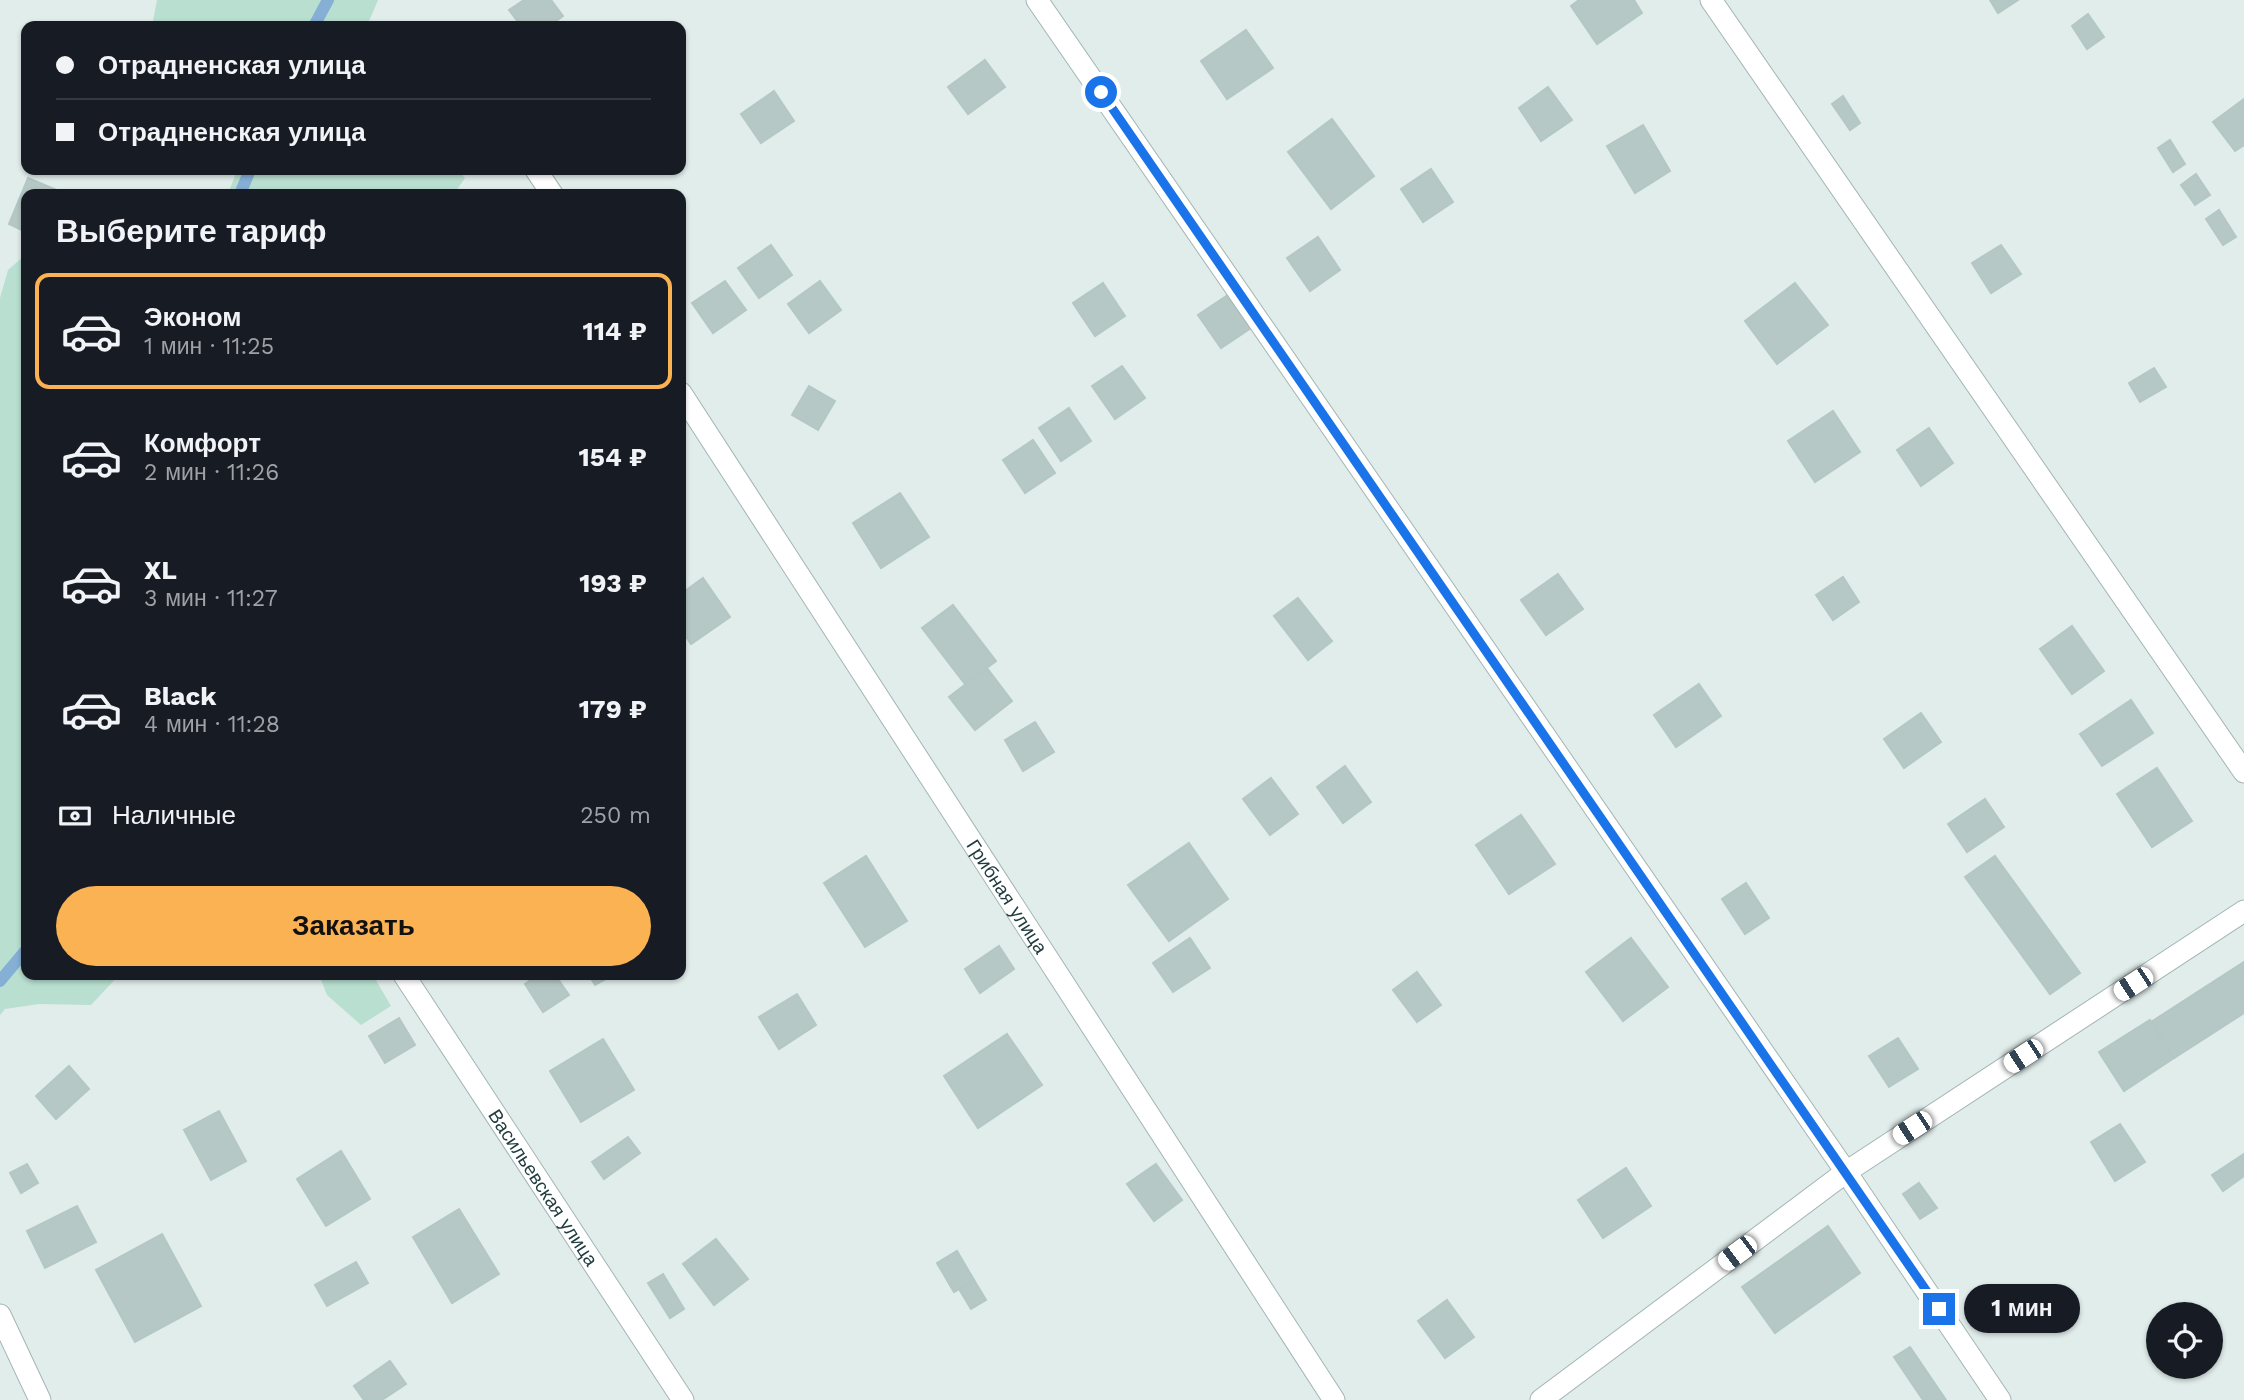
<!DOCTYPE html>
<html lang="ru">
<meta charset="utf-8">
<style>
:root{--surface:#171b24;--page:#20242c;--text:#f1f3f6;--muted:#9ea1a6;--line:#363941;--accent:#fab252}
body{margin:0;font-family:"Work Sans",sans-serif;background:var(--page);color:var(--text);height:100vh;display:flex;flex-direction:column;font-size:26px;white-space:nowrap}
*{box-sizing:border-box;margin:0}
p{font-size:23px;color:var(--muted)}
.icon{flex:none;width:38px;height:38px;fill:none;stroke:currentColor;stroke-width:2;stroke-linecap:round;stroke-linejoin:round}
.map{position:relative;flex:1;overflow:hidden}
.sheet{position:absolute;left:21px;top:189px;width:665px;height:791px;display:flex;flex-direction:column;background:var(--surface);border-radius:14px;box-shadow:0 2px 5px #0004}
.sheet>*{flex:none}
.banner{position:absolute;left:21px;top:21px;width:665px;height:154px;border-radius:14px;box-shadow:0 2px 5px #0004;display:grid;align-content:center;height:154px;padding:0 35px;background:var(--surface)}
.controls{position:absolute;left:2146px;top:1302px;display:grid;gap:14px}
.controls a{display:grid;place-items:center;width:77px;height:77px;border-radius:50%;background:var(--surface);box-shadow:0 2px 5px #0004;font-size:35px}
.end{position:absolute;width:32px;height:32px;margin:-16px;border:9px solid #1a73e8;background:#fff;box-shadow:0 0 0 4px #fff}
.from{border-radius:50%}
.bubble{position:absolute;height:49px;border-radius:24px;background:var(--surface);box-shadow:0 2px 5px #0004;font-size:23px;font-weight:700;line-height:49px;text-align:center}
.car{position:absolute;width:21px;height:42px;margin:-21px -10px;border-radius:9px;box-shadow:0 0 5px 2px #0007;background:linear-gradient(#fff 24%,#345 0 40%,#fff 0 76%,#345 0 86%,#fff 0)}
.banner b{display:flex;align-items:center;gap:24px;height:66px;font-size:26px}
.banner b+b{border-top:2px solid var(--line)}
.banner i{width:18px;height:18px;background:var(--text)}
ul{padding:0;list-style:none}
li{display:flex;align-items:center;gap:21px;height:116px;margin:0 14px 10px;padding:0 21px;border:4px solid transparent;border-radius:14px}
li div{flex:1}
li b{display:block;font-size:26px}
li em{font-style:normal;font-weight:700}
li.selected{border-color:var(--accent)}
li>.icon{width:63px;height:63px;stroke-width:1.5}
h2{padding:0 35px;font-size:32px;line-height:84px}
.pay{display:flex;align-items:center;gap:18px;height:77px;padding:0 35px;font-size:26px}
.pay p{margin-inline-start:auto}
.primary-button{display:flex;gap:14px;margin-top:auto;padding:14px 35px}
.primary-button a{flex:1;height:80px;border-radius:42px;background:var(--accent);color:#111;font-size:28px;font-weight:700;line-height:80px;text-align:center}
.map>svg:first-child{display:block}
</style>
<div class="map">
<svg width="2244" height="1400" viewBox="0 0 2244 1400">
<rect width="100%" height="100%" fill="#e1edeb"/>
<g fill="#b9dfd0">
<polygon points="157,0 378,0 367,26 152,26"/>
<polygon points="237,170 458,170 465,178 454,194 228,194"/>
<polygon points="24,256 26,257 26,975 119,975 91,1005 39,1004 5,1009 0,1015 0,298 8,270"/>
<polygon points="319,975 373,975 391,1006 361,1025 327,995"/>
</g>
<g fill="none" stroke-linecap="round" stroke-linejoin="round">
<g stroke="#86afd5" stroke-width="12">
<polyline points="314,26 328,0"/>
<polyline points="240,194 250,170"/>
<polyline points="0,981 26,950"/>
</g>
</g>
<g fill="#b6c8c5" stroke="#b3c7c5" stroke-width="2">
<polygon points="524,0 551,0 563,16 549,26 521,26 509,10"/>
<polygon points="1579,0 1634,0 1642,13 1597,44 1571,6"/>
<polygon points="1990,0 2018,0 1998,13"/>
<polygon points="2088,14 2104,37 2087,49 2072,26"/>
<polygon points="1246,30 1273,68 1227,99 1201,61"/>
<polygon points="985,60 1005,87 968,114 948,87"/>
<polygon points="1548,87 1572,120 1541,141 1519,108"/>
<polygon points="774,91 794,121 761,143 741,114"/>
<polygon points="1843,96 1860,123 1850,130 1832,104"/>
<polygon points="2244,99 2244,145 2235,151 2213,122"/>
<polygon points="1332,119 1374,176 1331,209 1288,152"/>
<polygon points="1643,125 1670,171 1635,193 1607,146"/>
<polygon points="2170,140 2185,164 2173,172 2158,148"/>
<polygon points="1431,169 1453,202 1423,222 1401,189"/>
<polygon points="2196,174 2210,195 2195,205 2181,185"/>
<polygon points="28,178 66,194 26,194 26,232 9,224"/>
<polygon points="2219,210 2236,237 2223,245 2206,219"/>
<polygon points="1318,237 1340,270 1310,291 1287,258"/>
<polygon points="771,245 792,275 759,298 738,268"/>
<polygon points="2001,245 2021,274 1991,293 1972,263"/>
<polygon points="725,281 746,310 713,333 692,303"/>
<polygon points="820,281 841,310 809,333 788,304"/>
<polygon points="1103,283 1125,316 1095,336 1073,303"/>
<polygon points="1795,283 1828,325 1777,364 1745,321"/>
<polygon points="1228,295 1251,328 1221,348 1198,315"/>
<polygon points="1122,366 1145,398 1115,419 1092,386"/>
<polygon points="2154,368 2166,387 2140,402 2129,383"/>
<polygon points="809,386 835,401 818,430 792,415"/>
<polygon points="1069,408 1091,441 1061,461 1039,428"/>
<polygon points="1833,411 1860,452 1815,482 1788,441"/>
<polygon points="1929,428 1953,463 1921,486 1897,450"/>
<polygon points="1033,440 1055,473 1025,493 1003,460"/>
<polygon points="900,493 929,537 881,568 853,523"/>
<polygon points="1558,574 1583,609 1546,635 1521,600"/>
<polygon points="1843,577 1859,602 1833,620 1816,595"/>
<polygon points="703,578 730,617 691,644 681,629 681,594"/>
<polygon points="1298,598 1332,641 1308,660 1274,616"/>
<polygon points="953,605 996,661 965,684 922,628"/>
<polygon points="2072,626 2104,671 2072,694 2040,649"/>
<polygon points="987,668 1012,701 975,730 949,697"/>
<polygon points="1699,684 1721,716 1676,747 1654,715"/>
<polygon points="2131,700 2153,733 2102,766 2080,734"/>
<polygon points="1921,713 1941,742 1904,768 1884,739"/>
<polygon points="1035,722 1054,752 1023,771 1005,740"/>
<polygon points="1345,766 1371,802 1343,823 1317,787"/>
<polygon points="2157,768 2192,821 2152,847 2117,794"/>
<polygon points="1271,778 1298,814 1270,835 1243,799"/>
<polygon points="1985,799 2004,827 1967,852 1948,824"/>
<polygon points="1521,815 1555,864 1509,894 1476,845"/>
<polygon points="1189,843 1228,899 1169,941 1128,885"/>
<polygon points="866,856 907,921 865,947 824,883"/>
<polygon points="1995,856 2080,973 2050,994 1965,877"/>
<polygon points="1746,883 1769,918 1745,934 1722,899"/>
<polygon points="1190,938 1210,968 1173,992 1153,963"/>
<polygon points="1631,938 1668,987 1623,1021 1586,972"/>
<polygon points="999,946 1014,969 980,993 965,969"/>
<polygon points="2244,962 2244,1013 2174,1058 2151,1022"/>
<polygon points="1417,972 1441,1005 1417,1022 1393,990"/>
<polygon points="538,975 555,975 569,995 543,1012 525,984"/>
<polygon points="589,975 613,975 595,985"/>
<polygon points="797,994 816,1025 779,1049 759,1017"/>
<polygon points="399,1018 415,1045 385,1063 369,1036"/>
<polygon points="2150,1020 2174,1058 2124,1091 2099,1052"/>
<polygon points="1007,1034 1042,1085 978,1128 944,1076"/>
<polygon points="1898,1038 1918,1069 1889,1087 1869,1056"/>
<polygon points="603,1039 634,1090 581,1122 550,1071"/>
<polygon points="69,1066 89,1089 56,1119 36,1096"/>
<polygon points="219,1111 246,1161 211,1180 184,1130"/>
<polygon points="2120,1124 2145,1162 2115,1181 2091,1142"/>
<polygon points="628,1137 640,1153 604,1179 592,1162"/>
<polygon points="341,1151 370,1199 326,1226 297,1179"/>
<polygon points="2244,1154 2244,1176 2223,1191 2212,1175"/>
<polygon points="27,1164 38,1183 21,1193 10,1173"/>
<polygon points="1156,1164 1182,1200 1154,1221 1127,1184"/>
<polygon points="1626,1168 1651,1206 1603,1238 1578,1200"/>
<polygon points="1919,1183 1937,1208 1920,1219 1903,1194"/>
<polygon points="77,1206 96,1242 45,1268 27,1231"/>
<polygon points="459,1209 499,1274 452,1303 413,1237"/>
<polygon points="1828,1226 1860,1273 1775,1333 1742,1287"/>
<polygon points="162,1234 201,1306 135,1342 96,1270"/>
<polygon points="716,1239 748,1279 714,1305 683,1264"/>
<polygon points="957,1251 974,1280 954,1292 937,1263"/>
<polygon points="356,1262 368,1283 327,1306 315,1285"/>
<polygon points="663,1274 684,1309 670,1318 648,1283"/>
<polygon points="974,1280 986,1300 971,1309 959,1289"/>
<polygon points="1447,1300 1474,1337 1445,1358 1418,1321"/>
<polygon points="1910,1347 1946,1400 1923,1400 1894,1357"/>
<polygon points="390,1361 406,1384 382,1400 364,1400 354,1386"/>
</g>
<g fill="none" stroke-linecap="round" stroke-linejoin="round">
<g stroke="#a3b5b4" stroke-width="23">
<g id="minor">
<polyline points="1037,0 1846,1172 2000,1400"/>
<polyline points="1711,0 2244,772"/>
<polyline points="536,170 552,194"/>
<path id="s1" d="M681,393L1334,1400"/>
<path id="s2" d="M404,975L683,1400"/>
<polyline points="0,1315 40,1400"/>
<polyline points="1541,1400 1846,1172 2244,911"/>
</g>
</g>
<use href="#minor" stroke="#fff" stroke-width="21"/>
</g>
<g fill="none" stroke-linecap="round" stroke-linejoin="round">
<polyline stroke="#1a73e8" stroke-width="9" points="1101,92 1939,1309"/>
</g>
<g text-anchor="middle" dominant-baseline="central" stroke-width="7" stroke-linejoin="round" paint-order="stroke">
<g font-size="19" fill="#203d3f" stroke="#f2f9f8">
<text stroke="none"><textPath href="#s1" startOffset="600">Грибная улица</textPath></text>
<text stroke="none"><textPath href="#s2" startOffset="254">Васильевская улица</textPath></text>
</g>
</g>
</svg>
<div class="controls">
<a><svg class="icon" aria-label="locate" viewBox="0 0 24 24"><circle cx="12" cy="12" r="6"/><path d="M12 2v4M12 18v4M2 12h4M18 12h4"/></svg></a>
</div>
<i class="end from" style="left:1101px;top:92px"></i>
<i class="end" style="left:1939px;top:1309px"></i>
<div class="bubble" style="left:1964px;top:1284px;width:116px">1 мин</div>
<i class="car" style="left:2133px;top:984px;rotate:237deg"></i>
<i class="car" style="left:2023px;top:1056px;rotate:237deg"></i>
<i class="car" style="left:1912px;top:1128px;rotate:237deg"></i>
<i class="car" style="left:1737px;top:1253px;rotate:233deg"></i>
<div class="banner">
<b><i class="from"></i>Отрадненская улица</b>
<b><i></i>Отрадненская улица</b>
</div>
<section class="sheet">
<h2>Выберите тариф</h2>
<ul>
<li class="selected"><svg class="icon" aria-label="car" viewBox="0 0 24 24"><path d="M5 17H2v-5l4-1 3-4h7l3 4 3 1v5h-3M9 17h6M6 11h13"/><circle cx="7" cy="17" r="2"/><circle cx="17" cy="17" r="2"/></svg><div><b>Эконом</b><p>1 мин · 11:25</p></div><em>114 ₽</em></li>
<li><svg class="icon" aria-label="car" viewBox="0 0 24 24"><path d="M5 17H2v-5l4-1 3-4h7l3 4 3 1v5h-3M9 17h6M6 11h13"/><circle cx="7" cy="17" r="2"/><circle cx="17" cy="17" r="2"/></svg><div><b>Комфорт</b><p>2 мин · 11:26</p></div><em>154 ₽</em></li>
<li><svg class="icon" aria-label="car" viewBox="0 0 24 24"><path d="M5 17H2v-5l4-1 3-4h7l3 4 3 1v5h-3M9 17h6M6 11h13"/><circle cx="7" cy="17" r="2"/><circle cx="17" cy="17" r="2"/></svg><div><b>XL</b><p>3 мин · 11:27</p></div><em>193 ₽</em></li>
<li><svg class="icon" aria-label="car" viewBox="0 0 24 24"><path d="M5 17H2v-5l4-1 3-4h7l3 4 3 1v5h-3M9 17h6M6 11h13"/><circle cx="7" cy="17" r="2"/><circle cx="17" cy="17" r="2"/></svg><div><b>Black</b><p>4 мин · 11:28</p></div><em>179 ₽</em></li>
</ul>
<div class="pay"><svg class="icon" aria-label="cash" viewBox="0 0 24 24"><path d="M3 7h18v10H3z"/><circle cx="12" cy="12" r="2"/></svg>Наличные<p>250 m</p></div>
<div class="primary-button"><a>Заказать</a></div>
</section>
</div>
